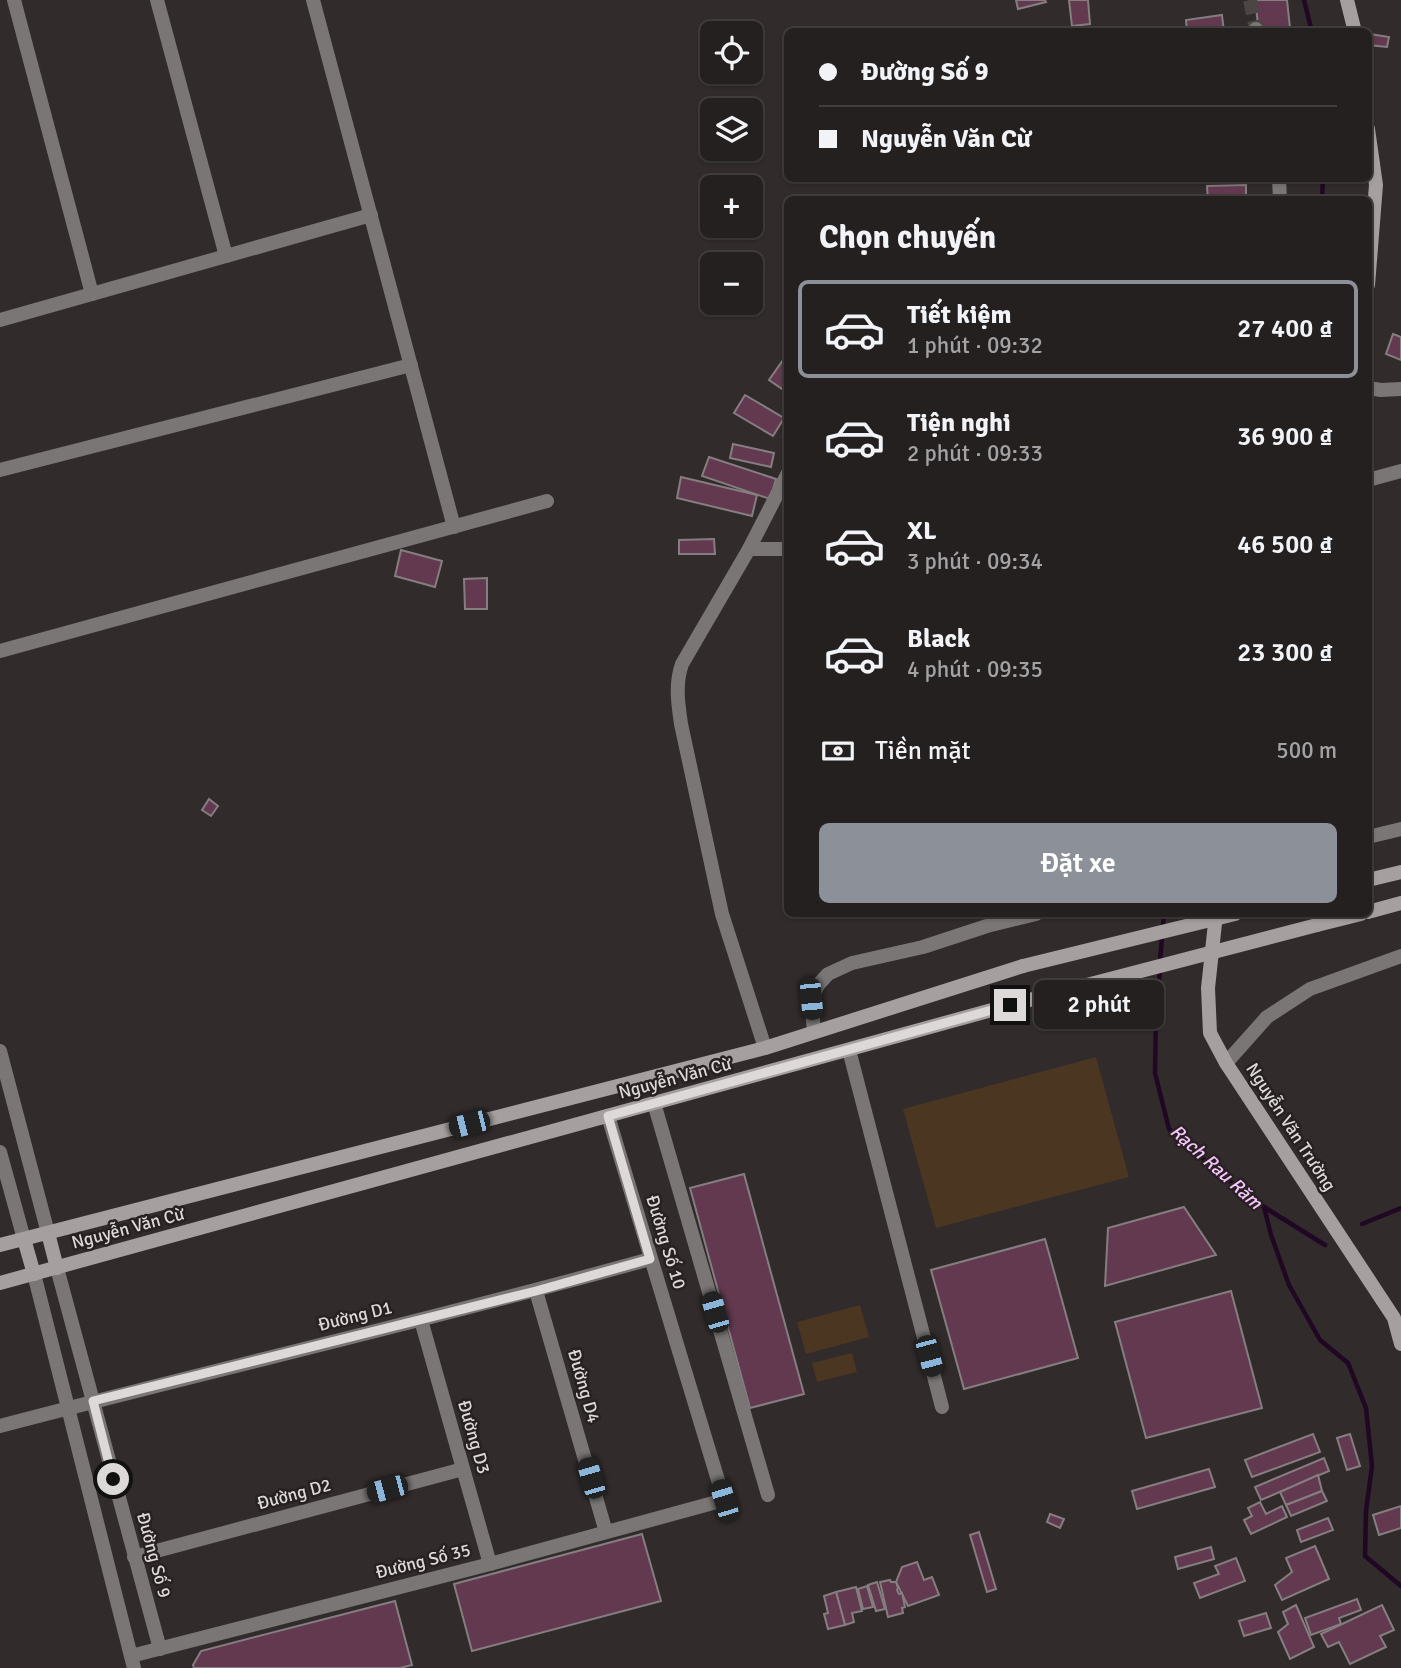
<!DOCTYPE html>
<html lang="vi">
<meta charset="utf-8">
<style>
:root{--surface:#252020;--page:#2d2829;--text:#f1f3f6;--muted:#a3a3a5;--line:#423e3e;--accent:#8c9099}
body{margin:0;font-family:Signika,sans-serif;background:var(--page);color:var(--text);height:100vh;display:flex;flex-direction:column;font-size:26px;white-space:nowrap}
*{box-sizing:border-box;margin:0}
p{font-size:23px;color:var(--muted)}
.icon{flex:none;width:38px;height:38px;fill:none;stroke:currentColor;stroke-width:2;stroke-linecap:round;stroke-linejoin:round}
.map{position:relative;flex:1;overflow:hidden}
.details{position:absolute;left:784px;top:196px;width:588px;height:721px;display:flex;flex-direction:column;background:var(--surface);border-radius:10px;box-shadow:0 2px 5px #0004,0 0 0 2px var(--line)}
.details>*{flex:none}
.top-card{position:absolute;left:784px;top:28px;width:588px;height:154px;border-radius:10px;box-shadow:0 2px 5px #0004,0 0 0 2px var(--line);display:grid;align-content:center;height:154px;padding:0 35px;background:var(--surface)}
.controls{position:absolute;left:700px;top:21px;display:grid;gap:14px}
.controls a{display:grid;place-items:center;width:63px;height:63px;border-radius:10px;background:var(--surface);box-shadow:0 2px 5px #0004,0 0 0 2px var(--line);font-size:35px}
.end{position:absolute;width:32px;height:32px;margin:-16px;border:9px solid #ddd9d9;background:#111;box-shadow:0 0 0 4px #111}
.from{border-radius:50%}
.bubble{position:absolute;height:49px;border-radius:10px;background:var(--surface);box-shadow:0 2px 5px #0004,0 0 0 2px var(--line);font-size:23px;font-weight:600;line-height:49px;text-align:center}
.car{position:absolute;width:21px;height:42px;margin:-21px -10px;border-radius:9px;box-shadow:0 0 5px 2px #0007;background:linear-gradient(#222 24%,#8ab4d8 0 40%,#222 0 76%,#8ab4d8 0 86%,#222 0)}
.top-card b{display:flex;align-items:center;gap:24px;height:66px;font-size:26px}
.top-card b+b{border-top:2px solid var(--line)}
.top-card i{width:18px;height:18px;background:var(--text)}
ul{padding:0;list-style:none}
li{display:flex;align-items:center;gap:21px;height:98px;margin:0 14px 10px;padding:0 21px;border:4px solid transparent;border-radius:10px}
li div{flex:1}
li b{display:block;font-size:26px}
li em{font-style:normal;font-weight:600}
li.active{border-color:var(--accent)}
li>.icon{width:63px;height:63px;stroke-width:1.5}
h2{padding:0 35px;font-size:32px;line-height:84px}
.pay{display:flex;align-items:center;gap:18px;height:77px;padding:0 35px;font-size:26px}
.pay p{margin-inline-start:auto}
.action{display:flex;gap:14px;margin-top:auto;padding:14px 35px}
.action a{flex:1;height:80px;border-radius:10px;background:var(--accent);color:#fff;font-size:28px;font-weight:600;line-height:80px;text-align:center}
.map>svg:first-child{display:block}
</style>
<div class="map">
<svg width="1401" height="1668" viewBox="0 0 1401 1668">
<rect width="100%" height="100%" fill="#312b2b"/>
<g fill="#4b3622">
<polygon points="1096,1057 1129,1177 936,1228 903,1109"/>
<polygon points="860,1305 869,1337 806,1354 797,1322"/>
<polygon points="852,1353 857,1372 817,1382 812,1363"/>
</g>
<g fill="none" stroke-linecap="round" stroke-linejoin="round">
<g stroke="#200724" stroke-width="4.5">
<polyline points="1304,0 1312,32"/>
<polyline points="1322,200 1323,178"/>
<polyline points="1160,961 1164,914"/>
<polyline points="1160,970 1156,1015 1155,1073 1169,1129 1222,1175 1264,1207 1271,1235 1289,1285 1320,1340 1348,1363 1366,1408 1372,1466 1366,1511 1365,1556 1401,1586"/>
<polyline points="1264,1207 1325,1245"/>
<polyline points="1362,1224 1401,1208"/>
</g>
</g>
<g fill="#62394e" stroke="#857e81" stroke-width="2">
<polygon points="1016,0 1045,0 1046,2 1018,9"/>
<polygon points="1069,0 1088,0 1090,24 1072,26"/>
<polygon points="1255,0 1287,0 1290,28 1259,32"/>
<polygon points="1222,15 1224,32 1187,32 1186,20"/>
<polygon points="1370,34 1389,37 1387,47 1368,45"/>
<polygon points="1246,185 1246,200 1208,200 1207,186"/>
<polygon points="1393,334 1401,337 1401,360 1386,354"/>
<polygon points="788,353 788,393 769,380"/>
<polygon points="745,395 784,418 773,436 734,413"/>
<polygon points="733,444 774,453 771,467 730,458"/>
<polygon points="709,457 776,479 770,499 702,476"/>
<polygon points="681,477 757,495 752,516 677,498"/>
<polygon points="714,539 715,554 679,554 679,540"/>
<polygon points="401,550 442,561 435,587 395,576"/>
<polygon points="487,578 487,609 465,609 464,579"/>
<polygon points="209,799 218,806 211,816 202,810"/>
<polygon points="744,1174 804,1394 750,1408 690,1188"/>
<polygon points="1184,1207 1216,1255 1105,1286 1108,1228"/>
<polygon points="1045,1239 1078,1358 964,1389 931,1270"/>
<polygon points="1231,1291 1262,1408 1146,1438 1115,1322"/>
<polygon points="1313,1434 1320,1452 1252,1477 1245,1460"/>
<polygon points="1350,1434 1360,1466 1347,1470 1337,1438"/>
<polygon points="1324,1458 1329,1471 1261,1500 1255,1487"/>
<polygon points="1209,1469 1215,1487 1137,1509 1132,1491"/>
<polygon points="1318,1475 1322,1491 1286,1505 1280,1492"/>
<polygon points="1322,1491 1327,1501 1291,1516 1286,1505"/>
<polygon points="1260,1502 1266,1514 1282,1506 1287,1517 1251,1534 1244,1520 1252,1516 1248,1508"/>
<polygon points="1401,1506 1401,1528 1379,1535 1373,1515"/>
<polygon points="1050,1514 1064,1519 1060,1528 1047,1522"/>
<polygon points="1328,1518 1333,1530 1301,1542 1297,1530"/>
<polygon points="979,1532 996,1589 987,1592 970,1535"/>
<polygon points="642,1534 661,1601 472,1651 454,1584"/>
<polygon points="1315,1546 1329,1579 1282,1600 1275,1585 1292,1572 1286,1558"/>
<polygon points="1211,1547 1214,1559 1178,1569 1175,1557"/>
<polygon points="1236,1558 1245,1581 1200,1598 1194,1583 1219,1574 1215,1566"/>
<polygon points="917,1562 924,1580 932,1577 939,1595 908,1606 896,1582 902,1567"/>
<polygon points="890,1580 891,1582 896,1582 898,1588 897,1590 899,1594 902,1593 905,1607 902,1608 903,1613 888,1617 880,1582"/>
<polygon points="877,1582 885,1609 876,1611 868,1585"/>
<polygon points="867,1586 873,1607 863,1609 858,1589"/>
<polygon points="856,1587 862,1611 852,1613 854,1622 845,1625 836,1592"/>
<polygon points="836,1592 845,1625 828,1629 824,1614 828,1613 824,1596"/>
<polygon points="1357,1599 1361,1610 1339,1618 1341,1624 1311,1635 1305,1618"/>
<polygon points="395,1601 412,1665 400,1668 194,1668 193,1665 201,1651"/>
<polygon points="1296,1605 1314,1647 1290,1659 1278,1632 1288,1624 1283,1612"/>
<polygon points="1382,1605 1394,1630 1380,1636 1386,1647 1350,1664 1339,1642 1328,1647 1321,1634"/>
<polygon points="1266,1613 1271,1628 1244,1636 1239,1621"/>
</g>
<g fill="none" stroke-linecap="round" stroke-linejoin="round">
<polyline stroke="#4b4545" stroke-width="14" stroke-dasharray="14 7" stroke-linecap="butt" points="1250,0 1256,29"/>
<g stroke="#797675" stroke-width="14">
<polyline points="14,0 92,294"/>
<polyline points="157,0 226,256"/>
<polyline points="313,0 454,527"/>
<polyline points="1256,29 1257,32"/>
<polyline points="1279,178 1280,200"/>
<polyline points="0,320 371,215"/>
<polyline points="1368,388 1381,390 1401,389"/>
<polyline points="0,470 411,365"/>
<polyline points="1368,480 1401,471"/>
<polyline points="749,549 788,549"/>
<polyline points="0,651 547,501"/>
<polyline points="1368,837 1401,829"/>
<polyline points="814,1032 811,999 818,985 828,974 852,963 923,947 987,926 1036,914"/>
<path d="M765,1048L722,914L681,724C678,703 675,684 682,664L749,549L788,473"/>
<polyline points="849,1050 942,1407"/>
<polyline points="0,1051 48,1233"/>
<polyline points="1226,1063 1267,1017 1310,989 1401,956"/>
<polyline points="654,1103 768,1495"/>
<polyline points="0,1152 24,1239"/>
<polyline points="57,1268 160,1649"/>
<polyline points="34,1274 134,1668"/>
<polyline points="536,1291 606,1532"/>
<polyline points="421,1320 490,1564"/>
<path d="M0,1426C217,1369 435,1319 650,1259"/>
<polyline points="134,1557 463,1469"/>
<polyline points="131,1656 490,1564 724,1500 608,1116"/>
</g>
<g stroke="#a5a09f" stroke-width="14">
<polyline points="1347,0 1355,32"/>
<polyline points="1368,129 1376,185 1368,285"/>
<polyline points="1368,880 1401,872"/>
<polyline points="1368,912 1401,903"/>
<polyline points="1216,914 1208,988 1210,1033 1226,1063 1394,1318 1401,1344"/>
<polyline points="1317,925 1361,914"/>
<polyline points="48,1233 57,1268"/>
<polyline points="24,1239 34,1274"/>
<polyline points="0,1245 765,1048 1023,966"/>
<polyline points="0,1283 1010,1005"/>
</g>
<g stroke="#a5a09f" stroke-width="14">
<polyline points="1023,966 1235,914"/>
<polyline points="1010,1005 1317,925"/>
</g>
</g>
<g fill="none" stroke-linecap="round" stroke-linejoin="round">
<polyline stroke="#ddd9d9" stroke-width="9" points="113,1479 93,1401 536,1291 650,1259 608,1116 1010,1005"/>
</g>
<g text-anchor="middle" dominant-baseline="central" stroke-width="5" stroke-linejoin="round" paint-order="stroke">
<g font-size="18" fill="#ddd9d9" stroke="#272122">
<text transform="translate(675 1078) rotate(-15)">Nguyễn Văn Cừ</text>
<text transform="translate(1291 1127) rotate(57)">Nguyễn Văn Trường</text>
<text transform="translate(128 1228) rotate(-15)">Nguyễn Văn Cừ</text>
<text transform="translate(666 1242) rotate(73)">Đường Số 10</text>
<text transform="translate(355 1316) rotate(-14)">Đường D1</text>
<text transform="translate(584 1386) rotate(74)">Đường D4</text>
<text transform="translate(474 1437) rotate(74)">Đường D3</text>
<text transform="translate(294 1494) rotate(-15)">Đường D2</text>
<text transform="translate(154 1555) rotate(75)">Đường Số 9</text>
<text transform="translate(423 1561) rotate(-14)">Đường Số 35</text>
</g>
<g font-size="19" font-style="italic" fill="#f7c4fe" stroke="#272122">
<text transform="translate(1216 1167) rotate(42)">Rạch Rau Răm</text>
</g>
</g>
</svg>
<div class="controls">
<a><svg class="icon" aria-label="locate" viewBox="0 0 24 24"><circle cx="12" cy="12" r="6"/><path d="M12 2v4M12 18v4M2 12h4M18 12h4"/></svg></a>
<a><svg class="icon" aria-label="layers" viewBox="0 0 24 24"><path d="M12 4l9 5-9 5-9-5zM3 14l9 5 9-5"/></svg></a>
<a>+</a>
<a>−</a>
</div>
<i class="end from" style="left:113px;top:1479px"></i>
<i class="end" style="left:1010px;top:1005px"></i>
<div class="bubble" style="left:1034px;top:980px;width:130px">2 phút</div>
<i class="car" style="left:811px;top:999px;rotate:175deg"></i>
<i class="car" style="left:469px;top:1124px;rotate:256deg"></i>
<i class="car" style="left:715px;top:1312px;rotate:344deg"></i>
<i class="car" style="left:929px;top:1356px;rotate:165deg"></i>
<i class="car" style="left:591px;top:1478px;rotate:344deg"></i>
<i class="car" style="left:387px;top:1489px;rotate:255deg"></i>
<i class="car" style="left:724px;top:1500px;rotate:343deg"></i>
<div class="top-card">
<b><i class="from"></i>Đường Số 9</b>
<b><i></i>Nguyễn Văn Cừ</b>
</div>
<section class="details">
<h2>Chọn chuyến</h2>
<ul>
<li class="active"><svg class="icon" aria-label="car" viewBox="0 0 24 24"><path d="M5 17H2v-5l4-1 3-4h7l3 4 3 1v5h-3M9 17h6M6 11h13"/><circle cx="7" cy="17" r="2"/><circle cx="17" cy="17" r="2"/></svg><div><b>Tiết kiệm</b><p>1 phút · 09:32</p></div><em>27 400 ₫</em></li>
<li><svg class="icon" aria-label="car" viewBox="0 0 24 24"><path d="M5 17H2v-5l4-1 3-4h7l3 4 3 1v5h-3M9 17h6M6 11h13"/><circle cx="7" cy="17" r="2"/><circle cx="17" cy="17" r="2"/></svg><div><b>Tiện nghi</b><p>2 phút · 09:33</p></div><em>36 900 ₫</em></li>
<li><svg class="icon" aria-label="car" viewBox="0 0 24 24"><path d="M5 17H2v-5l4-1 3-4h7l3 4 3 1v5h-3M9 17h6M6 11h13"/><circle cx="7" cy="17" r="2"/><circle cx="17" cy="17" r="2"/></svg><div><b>XL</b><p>3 phút · 09:34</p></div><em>46 500 ₫</em></li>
<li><svg class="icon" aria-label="car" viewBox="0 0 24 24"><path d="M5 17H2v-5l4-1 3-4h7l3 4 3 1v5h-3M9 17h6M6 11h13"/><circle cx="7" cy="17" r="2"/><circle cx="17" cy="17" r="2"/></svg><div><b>Black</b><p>4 phút · 09:35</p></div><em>23 300 ₫</em></li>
</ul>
<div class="pay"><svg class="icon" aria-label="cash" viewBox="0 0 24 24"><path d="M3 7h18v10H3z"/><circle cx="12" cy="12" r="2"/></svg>Tiền mặt<p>500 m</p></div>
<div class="action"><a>Đặt xe</a></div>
</section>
</div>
